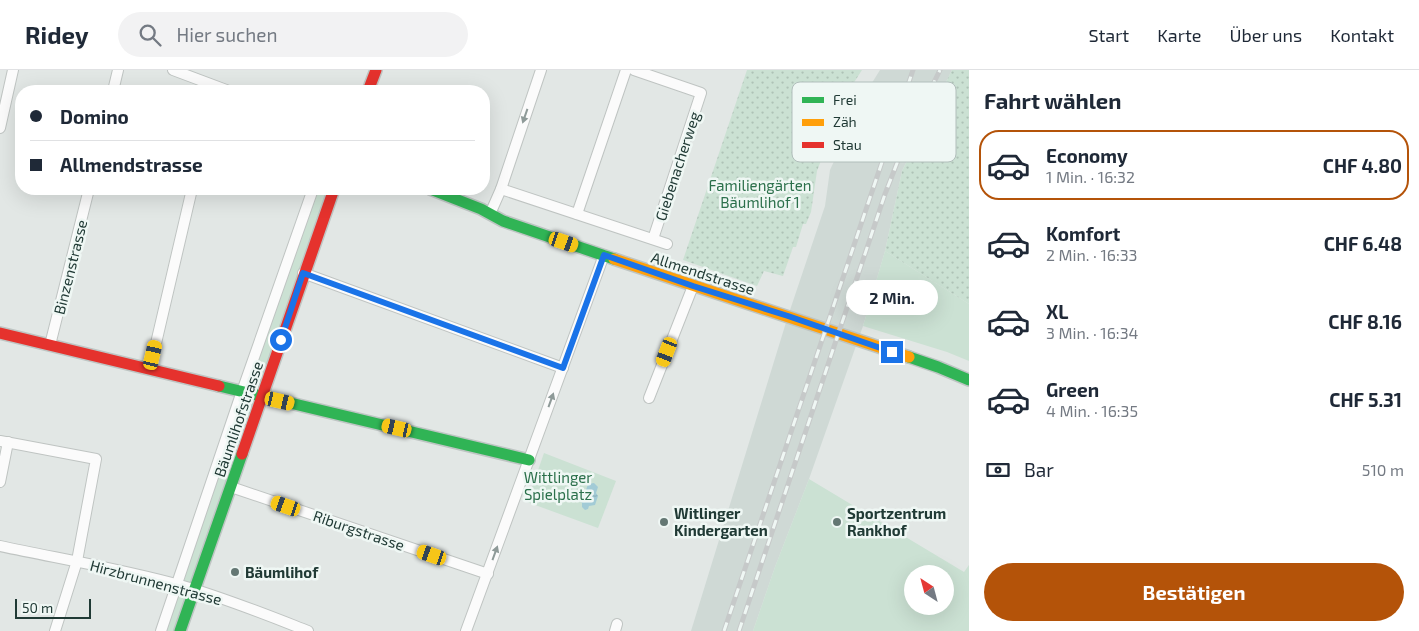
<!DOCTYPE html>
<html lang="de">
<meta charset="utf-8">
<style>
:root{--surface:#fff;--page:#f2f2f3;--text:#1f2937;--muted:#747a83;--line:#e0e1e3;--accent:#b45309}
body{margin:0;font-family:"Exo 2",sans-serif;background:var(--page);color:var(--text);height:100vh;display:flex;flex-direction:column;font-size:19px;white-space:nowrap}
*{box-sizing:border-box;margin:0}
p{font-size:16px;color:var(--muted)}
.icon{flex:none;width:28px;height:28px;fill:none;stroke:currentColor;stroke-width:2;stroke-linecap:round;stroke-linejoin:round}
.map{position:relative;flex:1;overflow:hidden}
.panel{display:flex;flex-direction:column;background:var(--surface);width:450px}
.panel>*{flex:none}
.top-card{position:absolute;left:15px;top:15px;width:475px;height:110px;border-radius:20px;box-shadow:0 5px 20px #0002;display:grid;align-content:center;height:110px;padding:0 15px;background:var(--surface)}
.needle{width:32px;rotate:324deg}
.controls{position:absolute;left:904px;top:495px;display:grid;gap:10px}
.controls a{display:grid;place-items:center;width:50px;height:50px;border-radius:50%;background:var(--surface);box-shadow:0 5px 20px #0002;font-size:25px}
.scale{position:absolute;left:15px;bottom:12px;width:76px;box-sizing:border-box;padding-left:5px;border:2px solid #203a35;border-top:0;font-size:14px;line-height:18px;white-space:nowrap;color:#203a35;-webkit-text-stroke:4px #eff7f4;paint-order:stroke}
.end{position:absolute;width:22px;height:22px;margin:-11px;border:6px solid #1a73e8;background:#fff;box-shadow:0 0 0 2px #fff}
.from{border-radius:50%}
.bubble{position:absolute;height:35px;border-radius:18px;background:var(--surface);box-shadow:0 5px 20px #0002;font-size:16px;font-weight:700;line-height:35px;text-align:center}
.car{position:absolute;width:15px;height:30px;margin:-15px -8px;border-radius:6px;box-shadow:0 0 4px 1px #0007;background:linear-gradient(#f5c518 24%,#345 0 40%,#f5c518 0 76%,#345 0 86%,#f5c518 0)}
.top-card b{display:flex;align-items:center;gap:18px;height:48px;font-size:19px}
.top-card b+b{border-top:1px solid var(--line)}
.top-card i{width:12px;height:12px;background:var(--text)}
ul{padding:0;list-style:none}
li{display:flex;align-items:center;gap:15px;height:70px;margin:0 10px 8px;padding:0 5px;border:2px solid transparent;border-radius:20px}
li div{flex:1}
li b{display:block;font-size:19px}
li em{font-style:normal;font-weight:700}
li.current{border-color:var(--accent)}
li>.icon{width:45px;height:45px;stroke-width:1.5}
h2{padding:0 15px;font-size:22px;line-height:60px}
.pay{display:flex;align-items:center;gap:12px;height:55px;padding:0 15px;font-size:19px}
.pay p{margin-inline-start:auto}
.cta{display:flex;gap:10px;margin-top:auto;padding:10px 15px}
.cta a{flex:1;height:58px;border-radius:30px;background:var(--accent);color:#fff;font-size:20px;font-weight:700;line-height:58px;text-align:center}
header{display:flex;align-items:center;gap:30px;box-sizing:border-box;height:70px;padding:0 25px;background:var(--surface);border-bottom:1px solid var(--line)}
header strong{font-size:24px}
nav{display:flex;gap:28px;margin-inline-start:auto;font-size:18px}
.search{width:350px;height:45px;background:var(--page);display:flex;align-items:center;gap:12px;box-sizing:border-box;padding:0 18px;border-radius:28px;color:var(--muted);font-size:19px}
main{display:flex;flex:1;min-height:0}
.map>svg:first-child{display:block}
</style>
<header>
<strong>Ridey</strong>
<div class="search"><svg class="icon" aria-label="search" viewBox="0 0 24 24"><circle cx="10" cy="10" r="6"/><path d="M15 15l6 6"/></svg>Hier suchen</div>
<nav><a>Start</a><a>Karte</a><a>Über uns</a><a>Kontakt</a></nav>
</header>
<main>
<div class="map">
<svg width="969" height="561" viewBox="0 0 969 561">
<defs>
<pattern id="garden-dots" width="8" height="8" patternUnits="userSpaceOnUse" patternTransform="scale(1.25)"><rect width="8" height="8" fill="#cbe1d3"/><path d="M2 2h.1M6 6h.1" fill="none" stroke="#aec2b6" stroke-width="1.8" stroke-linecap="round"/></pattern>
<pattern id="water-ripples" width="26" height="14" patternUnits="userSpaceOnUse" patternTransform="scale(1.25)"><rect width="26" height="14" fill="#a2cbd6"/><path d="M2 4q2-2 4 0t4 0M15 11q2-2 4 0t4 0" fill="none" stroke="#8bafb8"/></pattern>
</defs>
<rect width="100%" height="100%" fill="#e2e7e5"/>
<polygon fill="#cfd9d5" points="880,0 952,0 902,101 885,181 863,256 809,409 775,497 753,561 691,561 788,246 825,136 830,100 865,24"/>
<g fill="#cbe1d3" fill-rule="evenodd">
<polygon points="313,119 334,119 180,561 161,561"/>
<polygon points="885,181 969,234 969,291 947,282 863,256"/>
<polygon points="544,383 616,411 598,458 527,432"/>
<path d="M809,409L964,502L969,495V561H753L775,497ZM912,504H945V536H912Z"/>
</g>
<g fill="url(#garden-dots)">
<polygon points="747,0 862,0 846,25 817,101 811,142 806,154 803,154 796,177 793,177 783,206 764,201 757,216 683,190"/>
<polygon points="952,0 969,0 969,234 885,181 902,101"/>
</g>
<polygon fill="url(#water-ripples)" points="594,413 598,417 596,423 598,426 595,435 589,436 588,439 585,440 582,437 582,433 579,429 582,420 586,420 588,414"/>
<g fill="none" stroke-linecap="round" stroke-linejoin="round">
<g stroke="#bfc4c2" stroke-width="12">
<g id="street">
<polyline points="173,0 229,21"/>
<polyline points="634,0 701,23 653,169"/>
<polyline points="113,21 118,0"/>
<polyline points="0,58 13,0"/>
<polyline points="501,119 667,174"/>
<polyline points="490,144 501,119 541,0"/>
<polyline points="577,144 626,0"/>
<polyline points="303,203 563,298"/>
<polyline points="50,275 89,119"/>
<polyline points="150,299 192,119"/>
<polyline points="649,328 693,216"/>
<polyline points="0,371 96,389 77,491 55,561"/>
<polyline points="0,412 8,372"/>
<polyline points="231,417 488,504"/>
<path d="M0,476C61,489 122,499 183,516C225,528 267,545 308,561"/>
<polyline points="161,561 239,330 313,119"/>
<polyline points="466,561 604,185"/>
<polyline points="615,561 617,554"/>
</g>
</g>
<g stroke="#bec5c3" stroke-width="14">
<g id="fast">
<polyline points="430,119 481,139 503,151 614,189"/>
<polyline points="909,287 938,297 969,310"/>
<polyline points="219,316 529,390"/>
<polyline points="180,561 242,384"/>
</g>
</g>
<g stroke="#bec5c3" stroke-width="14">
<polyline id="slow" points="614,189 909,287"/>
</g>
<g stroke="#bec5c3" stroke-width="14">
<g id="jam">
<polyline points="368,21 376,0"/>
<polyline points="0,263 219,316"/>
<polyline points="242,384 334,119"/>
</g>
</g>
<use href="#street" stroke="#fbfbfb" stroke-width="10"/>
<use href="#fast" stroke="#30b455" stroke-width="11"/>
<use href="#slow" stroke="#ff9f0a" stroke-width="11"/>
<use href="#jam" stroke="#e5322d" stroke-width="11"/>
<g stroke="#c6c9c9" stroke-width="5">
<g id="rail">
<polyline points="724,561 913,0"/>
<polyline points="739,561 885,124 906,70 940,0"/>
</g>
</g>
<use href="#rail" stroke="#eff7f4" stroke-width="3" stroke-dasharray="9" stroke-linecap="butt"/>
</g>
<defs><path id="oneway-solid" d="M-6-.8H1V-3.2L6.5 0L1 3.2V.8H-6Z" transform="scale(1.25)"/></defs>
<g fill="#8e9a98">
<use href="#oneway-solid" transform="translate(525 46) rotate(109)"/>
<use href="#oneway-solid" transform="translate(551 330) rotate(-70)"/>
<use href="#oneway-solid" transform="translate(495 483) rotate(-70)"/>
</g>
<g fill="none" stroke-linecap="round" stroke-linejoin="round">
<polyline stroke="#1a73e8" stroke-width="6" points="281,270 303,203 563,298 604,185 693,216 788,246 892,282"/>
</g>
<g fill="#647773" stroke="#eff7f4" stroke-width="2">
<circle cx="664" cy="452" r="5"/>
<circle cx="837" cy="452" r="5"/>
<circle cx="235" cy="502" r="5"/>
</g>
<g text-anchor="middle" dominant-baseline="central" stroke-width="5" stroke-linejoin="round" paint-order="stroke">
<g font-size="15" fill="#203a35" stroke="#eff7f4">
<text transform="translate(677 96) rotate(-72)">Giebenacherweg</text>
<text transform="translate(70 197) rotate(-76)">Binzenstrasse</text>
<text transform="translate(703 203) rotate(18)">Allmendstrasse</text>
<text transform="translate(238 349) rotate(-71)">Bäumlihofstrasse</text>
<text transform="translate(359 460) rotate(19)">Riburgstrasse</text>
<text transform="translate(156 512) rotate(15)">Hirzbrunnenstrasse</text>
</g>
<g font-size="15" fill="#2b704b" stroke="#eff7f4">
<text x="760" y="115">Familiengärten<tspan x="760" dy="17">Bäumlihof 1</tspan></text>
<text x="558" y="407">Wittlinger<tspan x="558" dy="17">Spielplatz</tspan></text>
</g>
<g font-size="15" font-weight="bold" fill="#203a35" stroke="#eff7f4" text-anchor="start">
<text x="674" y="443">Witlinger<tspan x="674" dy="17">Kindergarten</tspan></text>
<text x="847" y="443">Sportzentrum<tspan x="847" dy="17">Rankhof</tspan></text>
<text x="245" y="502">Bäumlihof</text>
</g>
</g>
<rect x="792" y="12" width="164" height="80" rx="8" fill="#eff7f4" stroke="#b1bebb" stroke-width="1"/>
<rect x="802" y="27" width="22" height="6" fill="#30b455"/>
<rect x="802" y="49" width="22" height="7" fill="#ff9f0a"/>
<rect x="802" y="72" width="22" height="6" fill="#e5322d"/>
<g font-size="14" fill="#203a35">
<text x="833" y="35">Frei</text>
<text x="833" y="57">Zäh</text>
<text x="833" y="80">Stau</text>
</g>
</svg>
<div class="controls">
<a><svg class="needle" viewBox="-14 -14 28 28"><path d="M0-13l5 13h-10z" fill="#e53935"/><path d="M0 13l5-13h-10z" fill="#747a83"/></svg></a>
</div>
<div class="scale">50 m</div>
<i class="end from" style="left:281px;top:270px"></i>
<i class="end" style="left:892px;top:282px"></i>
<div class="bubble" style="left:846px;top:210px;width:92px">2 Min.</div>
<i class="car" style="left:564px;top:172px;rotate:109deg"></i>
<i class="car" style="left:667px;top:282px;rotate:201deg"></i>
<i class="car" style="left:153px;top:285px;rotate:13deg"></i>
<i class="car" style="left:280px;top:331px;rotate:103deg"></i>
<i class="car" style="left:397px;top:358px;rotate:283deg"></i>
<i class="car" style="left:286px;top:436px;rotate:289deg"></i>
<i class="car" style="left:432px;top:485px;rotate:289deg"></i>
<div class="top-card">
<b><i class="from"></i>Domino</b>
<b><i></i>Allmendstrasse</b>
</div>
</div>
<section class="panel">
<h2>Fahrt wählen</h2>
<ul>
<li class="current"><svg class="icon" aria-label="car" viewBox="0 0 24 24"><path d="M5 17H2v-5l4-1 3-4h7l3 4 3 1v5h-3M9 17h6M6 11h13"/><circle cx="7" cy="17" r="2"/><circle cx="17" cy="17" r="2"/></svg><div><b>Economy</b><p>1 Min. · 16:32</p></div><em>CHF 4.80</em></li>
<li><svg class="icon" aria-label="car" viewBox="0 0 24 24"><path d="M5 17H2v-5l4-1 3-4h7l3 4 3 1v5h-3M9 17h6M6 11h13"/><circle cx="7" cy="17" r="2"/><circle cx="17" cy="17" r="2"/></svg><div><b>Komfort</b><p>2 Min. · 16:33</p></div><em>CHF 6.48</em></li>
<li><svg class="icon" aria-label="car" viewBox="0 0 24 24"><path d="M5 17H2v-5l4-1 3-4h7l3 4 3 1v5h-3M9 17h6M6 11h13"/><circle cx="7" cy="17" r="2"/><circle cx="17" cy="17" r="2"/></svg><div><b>XL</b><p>3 Min. · 16:34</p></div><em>CHF 8.16</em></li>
<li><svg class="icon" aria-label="car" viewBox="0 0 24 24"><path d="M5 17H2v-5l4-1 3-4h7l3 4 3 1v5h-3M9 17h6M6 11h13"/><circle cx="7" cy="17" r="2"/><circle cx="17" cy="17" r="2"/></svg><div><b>Green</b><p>4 Min. · 16:35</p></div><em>CHF 5.31</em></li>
</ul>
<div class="pay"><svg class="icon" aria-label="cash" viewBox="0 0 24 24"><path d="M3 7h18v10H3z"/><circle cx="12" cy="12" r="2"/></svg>Bar<p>510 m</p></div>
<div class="cta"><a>Bestätigen</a></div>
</section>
</main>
